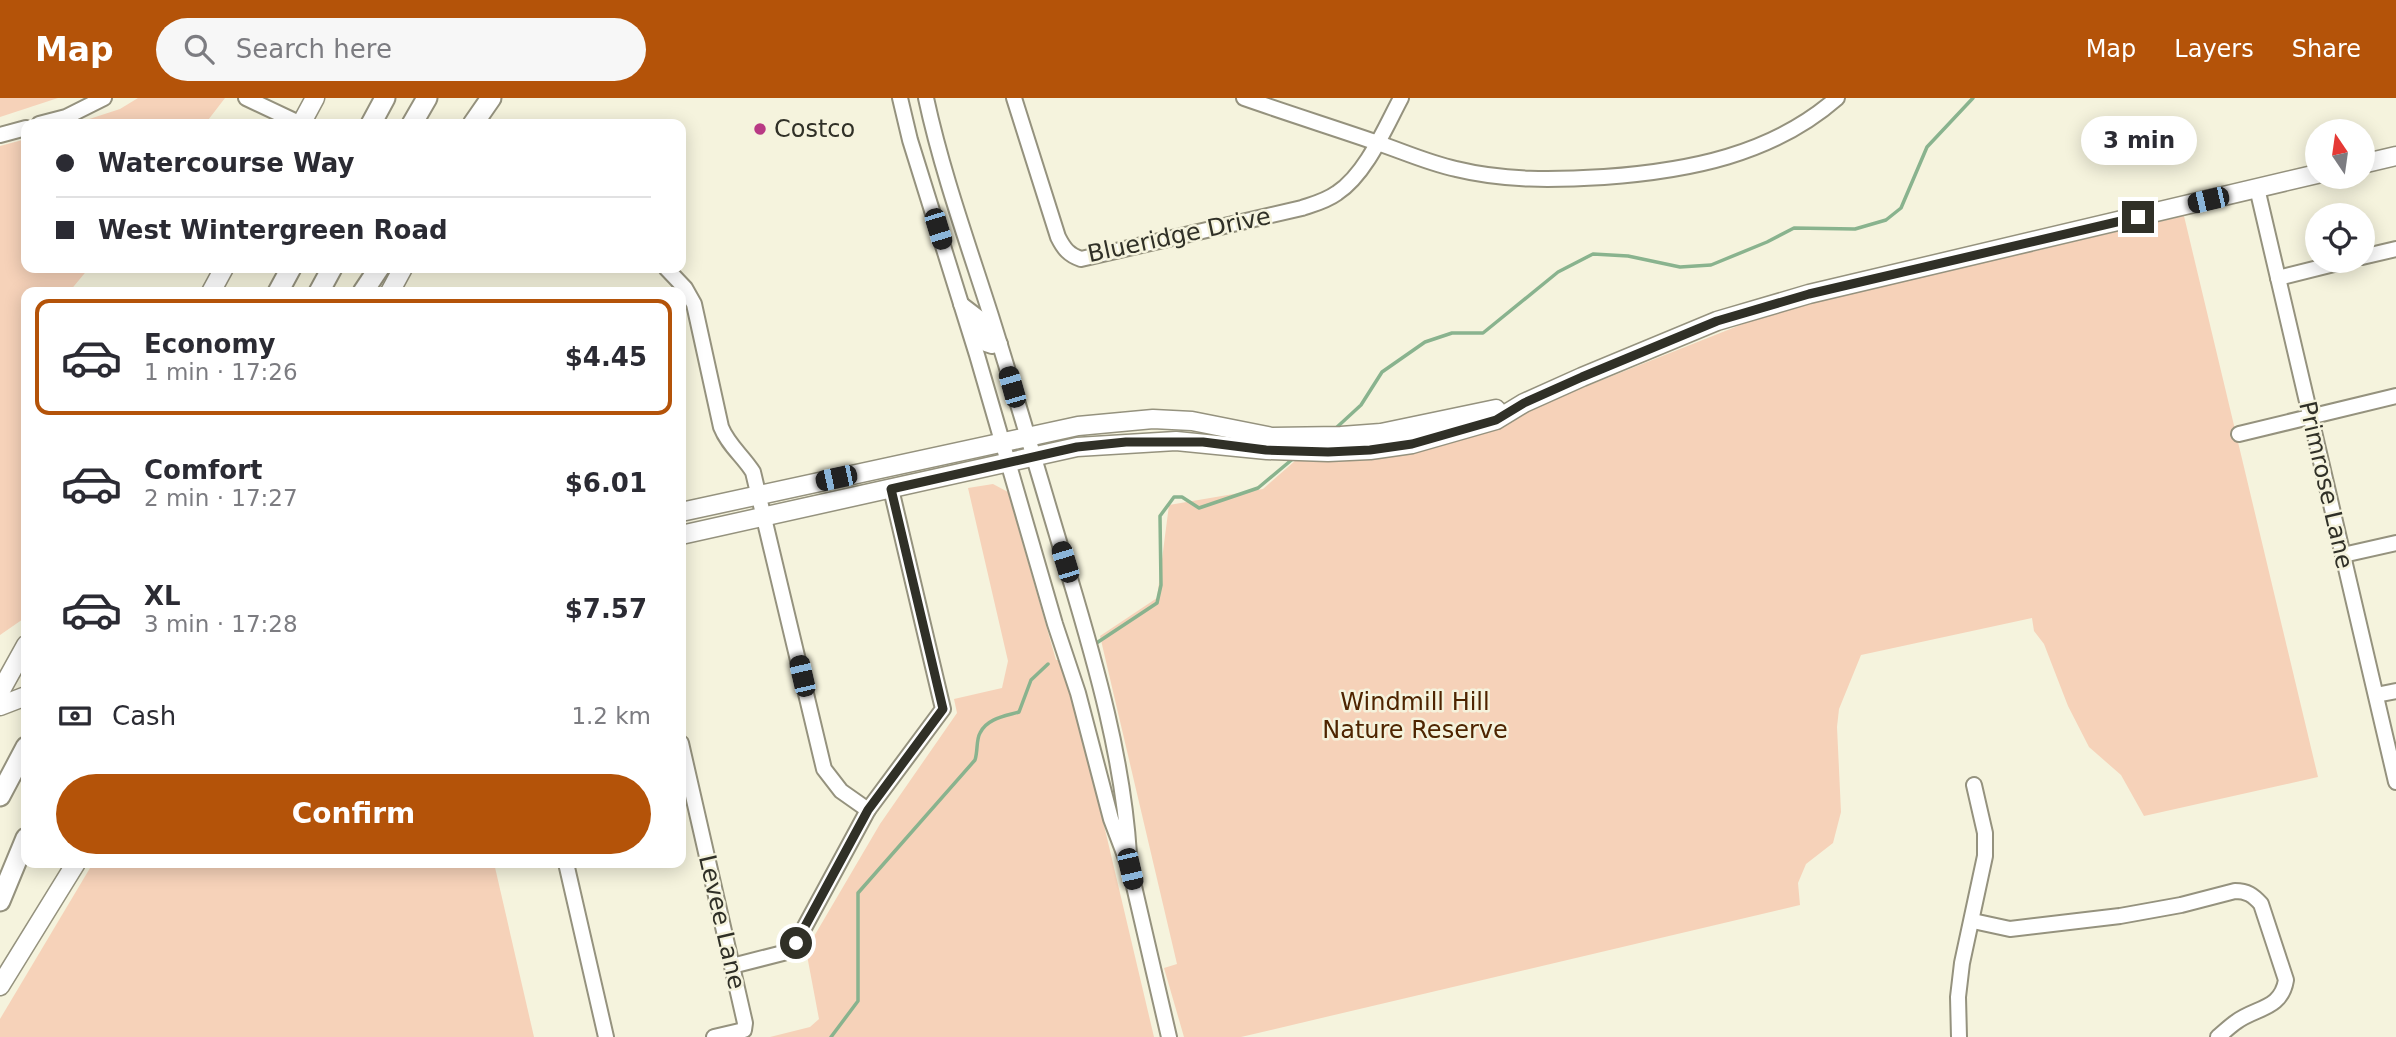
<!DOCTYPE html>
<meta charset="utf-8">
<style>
:root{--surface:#fff;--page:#f7f7f7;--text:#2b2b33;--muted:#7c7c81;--line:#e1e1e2;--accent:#b45309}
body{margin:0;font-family:"DejaVu Sans",sans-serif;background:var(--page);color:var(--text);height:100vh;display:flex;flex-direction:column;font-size:26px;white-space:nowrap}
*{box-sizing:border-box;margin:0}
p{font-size:23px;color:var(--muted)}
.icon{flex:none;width:38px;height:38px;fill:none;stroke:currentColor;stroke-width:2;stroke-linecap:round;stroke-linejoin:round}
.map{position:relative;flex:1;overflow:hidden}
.drawer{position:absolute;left:21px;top:189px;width:665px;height:581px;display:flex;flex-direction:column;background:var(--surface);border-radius:14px;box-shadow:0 4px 18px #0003}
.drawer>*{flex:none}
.guide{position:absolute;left:21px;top:21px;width:665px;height:154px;border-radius:14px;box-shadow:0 4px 18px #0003;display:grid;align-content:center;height:154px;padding:0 35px;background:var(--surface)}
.needle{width:46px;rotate:347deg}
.tools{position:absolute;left:2305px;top:21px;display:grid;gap:14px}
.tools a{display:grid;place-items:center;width:70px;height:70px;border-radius:50%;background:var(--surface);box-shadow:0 4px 18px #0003;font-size:35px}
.end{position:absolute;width:32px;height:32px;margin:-16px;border:9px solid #303027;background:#fff;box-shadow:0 0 0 4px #fff}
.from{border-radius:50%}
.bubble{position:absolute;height:49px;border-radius:24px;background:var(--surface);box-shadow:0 4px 18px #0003;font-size:23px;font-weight:800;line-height:49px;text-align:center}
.car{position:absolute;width:21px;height:42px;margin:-21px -10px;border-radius:9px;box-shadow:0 0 5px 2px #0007;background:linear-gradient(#222 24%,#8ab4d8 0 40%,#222 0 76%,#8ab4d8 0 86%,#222 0)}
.guide b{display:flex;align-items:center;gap:24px;height:66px;font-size:26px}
.guide b+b{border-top:2px solid var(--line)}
.guide i{width:18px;height:18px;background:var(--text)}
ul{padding:12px 0 0;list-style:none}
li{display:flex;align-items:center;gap:21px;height:116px;margin:0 14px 10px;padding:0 21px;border:4px solid transparent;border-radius:14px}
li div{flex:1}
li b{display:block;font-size:26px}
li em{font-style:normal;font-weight:800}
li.selected{border-color:var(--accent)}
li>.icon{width:63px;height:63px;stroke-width:1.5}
.pay{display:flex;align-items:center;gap:18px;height:77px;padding:0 35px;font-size:26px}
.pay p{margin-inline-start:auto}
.primary-button{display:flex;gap:14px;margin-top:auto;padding:14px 35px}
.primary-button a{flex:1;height:80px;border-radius:42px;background:var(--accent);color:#fff;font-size:28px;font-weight:800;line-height:80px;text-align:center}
header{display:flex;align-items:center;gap:42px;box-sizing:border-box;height:98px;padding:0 35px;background:var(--accent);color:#fff}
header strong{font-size:33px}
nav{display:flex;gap:38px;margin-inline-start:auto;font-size:24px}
.search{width:490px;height:63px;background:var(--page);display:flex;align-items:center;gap:18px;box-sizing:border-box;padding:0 24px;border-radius:38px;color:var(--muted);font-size:26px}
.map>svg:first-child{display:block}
</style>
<header>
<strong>Map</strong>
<div class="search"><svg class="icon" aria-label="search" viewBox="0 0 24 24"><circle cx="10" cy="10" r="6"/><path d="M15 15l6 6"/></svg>Search here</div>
<nav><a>Map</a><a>Layers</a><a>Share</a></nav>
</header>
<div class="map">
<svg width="2396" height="939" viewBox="0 0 2396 939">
<rect width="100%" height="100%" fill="#f5f3dd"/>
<g fill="#f6d2b9">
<polygon points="0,0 58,0 0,19"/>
<polygon points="138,0 225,0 205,26 74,26 120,11"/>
<polygon points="26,41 26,170 89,170 69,194 26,194 26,519 0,537 0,48"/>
<polygon points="2184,118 2318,679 2144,718 2121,677 2089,649 2068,608 2044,546 2034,533 2032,520 1861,557 1839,611 1837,629 1841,714 1833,745 1806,766 1798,785 1800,807 1241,939 1184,939 1164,870 1177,866 1100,538 1157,500 1169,407 1263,391 1304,355 1484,329 1773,214"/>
<polygon points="993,386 1008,394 1056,562 1065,562 1154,939 770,939 810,929 819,921 806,852 880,726 957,615 954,601 1002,590 1008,563 968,390"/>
<polygon points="93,765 494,765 534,939 0,939 0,921"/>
</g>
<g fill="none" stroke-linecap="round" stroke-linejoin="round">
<g stroke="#89b38e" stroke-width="3.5">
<polyline points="1336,330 1361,307 1382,274 1425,244 1452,235 1483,235 1558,174 1593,156 1628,158 1680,169 1711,167 1767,144 1794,130 1855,131 1886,122 1901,110 1927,49 1973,0"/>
<polyline points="1095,546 1157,505 1161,487 1160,418 1174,399 1182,399 1199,410 1258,390 1295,359"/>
<path d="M831,939L858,903V795L975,662C978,653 976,642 980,635C987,620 1006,618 1019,614L1031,582L1048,566"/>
</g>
<g stroke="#95927e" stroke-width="18">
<g id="minor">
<polyline points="246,0 301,26"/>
<polyline points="900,0 910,42 977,257 1055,526 1078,595 1111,721 1130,771 1169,939"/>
<path d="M926,0C942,74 968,146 991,218C1018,304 1043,391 1069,477C1096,567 1123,661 1129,756"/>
<path d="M1014,0L1058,139C1064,151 1069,157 1081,161L1302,110C1314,106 1326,103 1337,95C1366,76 1385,30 1401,0"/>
<path d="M1244,0C1287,15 1331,29 1375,44C1402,53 1428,65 1456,71C1505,83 1554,82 1604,79C1688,73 1772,57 1837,0"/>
<polyline points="39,26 66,19 104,0"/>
<polyline points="0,37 26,30"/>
<polyline points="2257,90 2396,684"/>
<polyline points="2362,159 2396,151"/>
<path d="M666,170L685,190L694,206L721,329C728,347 743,358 753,374L824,671L841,693L868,712"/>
<polyline points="2278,180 2346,163"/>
<polyline points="961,206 978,219 986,246 992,248 1000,246"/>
<polyline points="2239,336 2396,298"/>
<polyline points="2343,457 2396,445"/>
<polyline points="2376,597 2396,593"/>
<polyline points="681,645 745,925 744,932 714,939"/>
<polyline points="566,765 606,939"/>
<path d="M1973,823L2010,831L2120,818L2181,807L2235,793C2247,793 2253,797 2261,806L2286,882C2281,912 2256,909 2236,924C2230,928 2224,934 2218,939"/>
<polyline points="732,868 783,855 796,845 868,712 943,611 891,391"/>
<polyline points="1959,939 1958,899 1962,865 1985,758 1985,735 1974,687"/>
</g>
</g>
<g stroke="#95927e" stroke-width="21">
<g id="major">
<polyline points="301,26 315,0"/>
<polyline points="2362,66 2396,58"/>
<polyline points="211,194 224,170"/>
<polyline points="390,194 403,170"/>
<polyline points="681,414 1078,328 1153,321 1192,323 1272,339 1341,338 1381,335 1496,311"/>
<polyline points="681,437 1077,349 1176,343 1267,352 1328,354 1370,352 1412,346 1496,322 1524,305 1582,279 1717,223 1809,196 2317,76"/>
<polyline points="0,594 26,547"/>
<polyline points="0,608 26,598"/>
<polyline points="0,888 76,765"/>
</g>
</g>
<g stroke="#95927e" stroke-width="23">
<g id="highway">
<polyline points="371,26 385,0"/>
<polyline points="412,26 427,0"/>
<polyline points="473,26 491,0"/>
<polyline points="278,194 291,170"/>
<polyline points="319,194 332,170"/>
<polyline points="363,194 379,170"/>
<polyline points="0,698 26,649"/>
<polyline points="0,803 26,740"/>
</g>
</g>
<use href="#minor" stroke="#fff" stroke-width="14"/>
<use href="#major" stroke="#fff" stroke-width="18"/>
<use href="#highway" stroke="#fff" stroke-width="19"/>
</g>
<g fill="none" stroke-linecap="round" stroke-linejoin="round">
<polyline stroke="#303027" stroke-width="9" points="796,845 868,712 943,611 891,391 1077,349 1126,344 1203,344 1266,352 1328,354 1370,352 1412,346 1496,322 1524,305 1582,279 1717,223 1809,196 2138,119"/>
</g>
<circle fill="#b83984" stroke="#f5f3dd" stroke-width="2.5" cx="760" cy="31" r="7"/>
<g text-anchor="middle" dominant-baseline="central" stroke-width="5" stroke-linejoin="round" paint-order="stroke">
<g font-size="24" fill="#303027" stroke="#f5f3dd" text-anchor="start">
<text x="774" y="31">Costco</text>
</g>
<g font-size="24" fill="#303027" stroke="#f5f3dd">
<text transform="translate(1179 137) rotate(-12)">Blueridge Drive</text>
<text transform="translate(2326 387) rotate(77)">Primrose Lane</text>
<text transform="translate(722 824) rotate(77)">Levee Lane</text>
</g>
<g font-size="24" fill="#4e2400" stroke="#f5f3dd">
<text x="1415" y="604">Windmill Hill<tspan x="1415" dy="28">Nature Reserve</tspan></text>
</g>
</g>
</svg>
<div class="tools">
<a><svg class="needle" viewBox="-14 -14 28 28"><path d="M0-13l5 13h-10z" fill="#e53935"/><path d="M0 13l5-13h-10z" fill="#7c7c81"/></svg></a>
<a><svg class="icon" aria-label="locate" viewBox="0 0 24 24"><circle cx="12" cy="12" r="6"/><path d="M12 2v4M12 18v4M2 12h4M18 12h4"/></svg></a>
</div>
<i class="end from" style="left:796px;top:845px"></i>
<i class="end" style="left:2138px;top:119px"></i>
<div class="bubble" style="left:2081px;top:18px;width:116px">3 min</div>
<i class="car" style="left:2208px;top:102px;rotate:257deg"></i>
<i class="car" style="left:938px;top:131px;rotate:163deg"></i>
<i class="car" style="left:1012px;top:289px;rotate:344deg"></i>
<i class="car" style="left:836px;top:380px;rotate:258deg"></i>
<i class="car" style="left:1065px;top:464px;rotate:343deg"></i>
<i class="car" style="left:802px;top:578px;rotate:347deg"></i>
<i class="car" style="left:1130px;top:771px;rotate:167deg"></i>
<div class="guide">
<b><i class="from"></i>Watercourse Way</b>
<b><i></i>West Wintergreen Road</b>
</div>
<section class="drawer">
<ul>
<li class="selected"><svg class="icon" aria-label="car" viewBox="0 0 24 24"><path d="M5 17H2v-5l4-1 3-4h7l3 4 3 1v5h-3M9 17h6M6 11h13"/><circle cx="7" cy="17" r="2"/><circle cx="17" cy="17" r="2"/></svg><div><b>Economy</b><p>1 min · 17:26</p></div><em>$4.45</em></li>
<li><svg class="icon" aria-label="car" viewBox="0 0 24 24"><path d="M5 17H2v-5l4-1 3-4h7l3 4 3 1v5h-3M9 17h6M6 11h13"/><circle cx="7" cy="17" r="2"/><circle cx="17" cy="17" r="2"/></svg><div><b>Comfort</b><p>2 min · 17:27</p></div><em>$6.01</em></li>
<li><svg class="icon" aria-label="car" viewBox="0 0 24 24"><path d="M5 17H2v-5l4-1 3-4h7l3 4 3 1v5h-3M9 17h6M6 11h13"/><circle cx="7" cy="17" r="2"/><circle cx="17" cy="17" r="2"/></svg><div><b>XL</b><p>3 min · 17:28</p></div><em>$7.57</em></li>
</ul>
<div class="pay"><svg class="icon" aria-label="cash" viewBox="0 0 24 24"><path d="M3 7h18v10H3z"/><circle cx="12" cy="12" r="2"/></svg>Cash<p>1.2 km</p></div>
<div class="primary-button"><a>Confirm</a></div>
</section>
</div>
